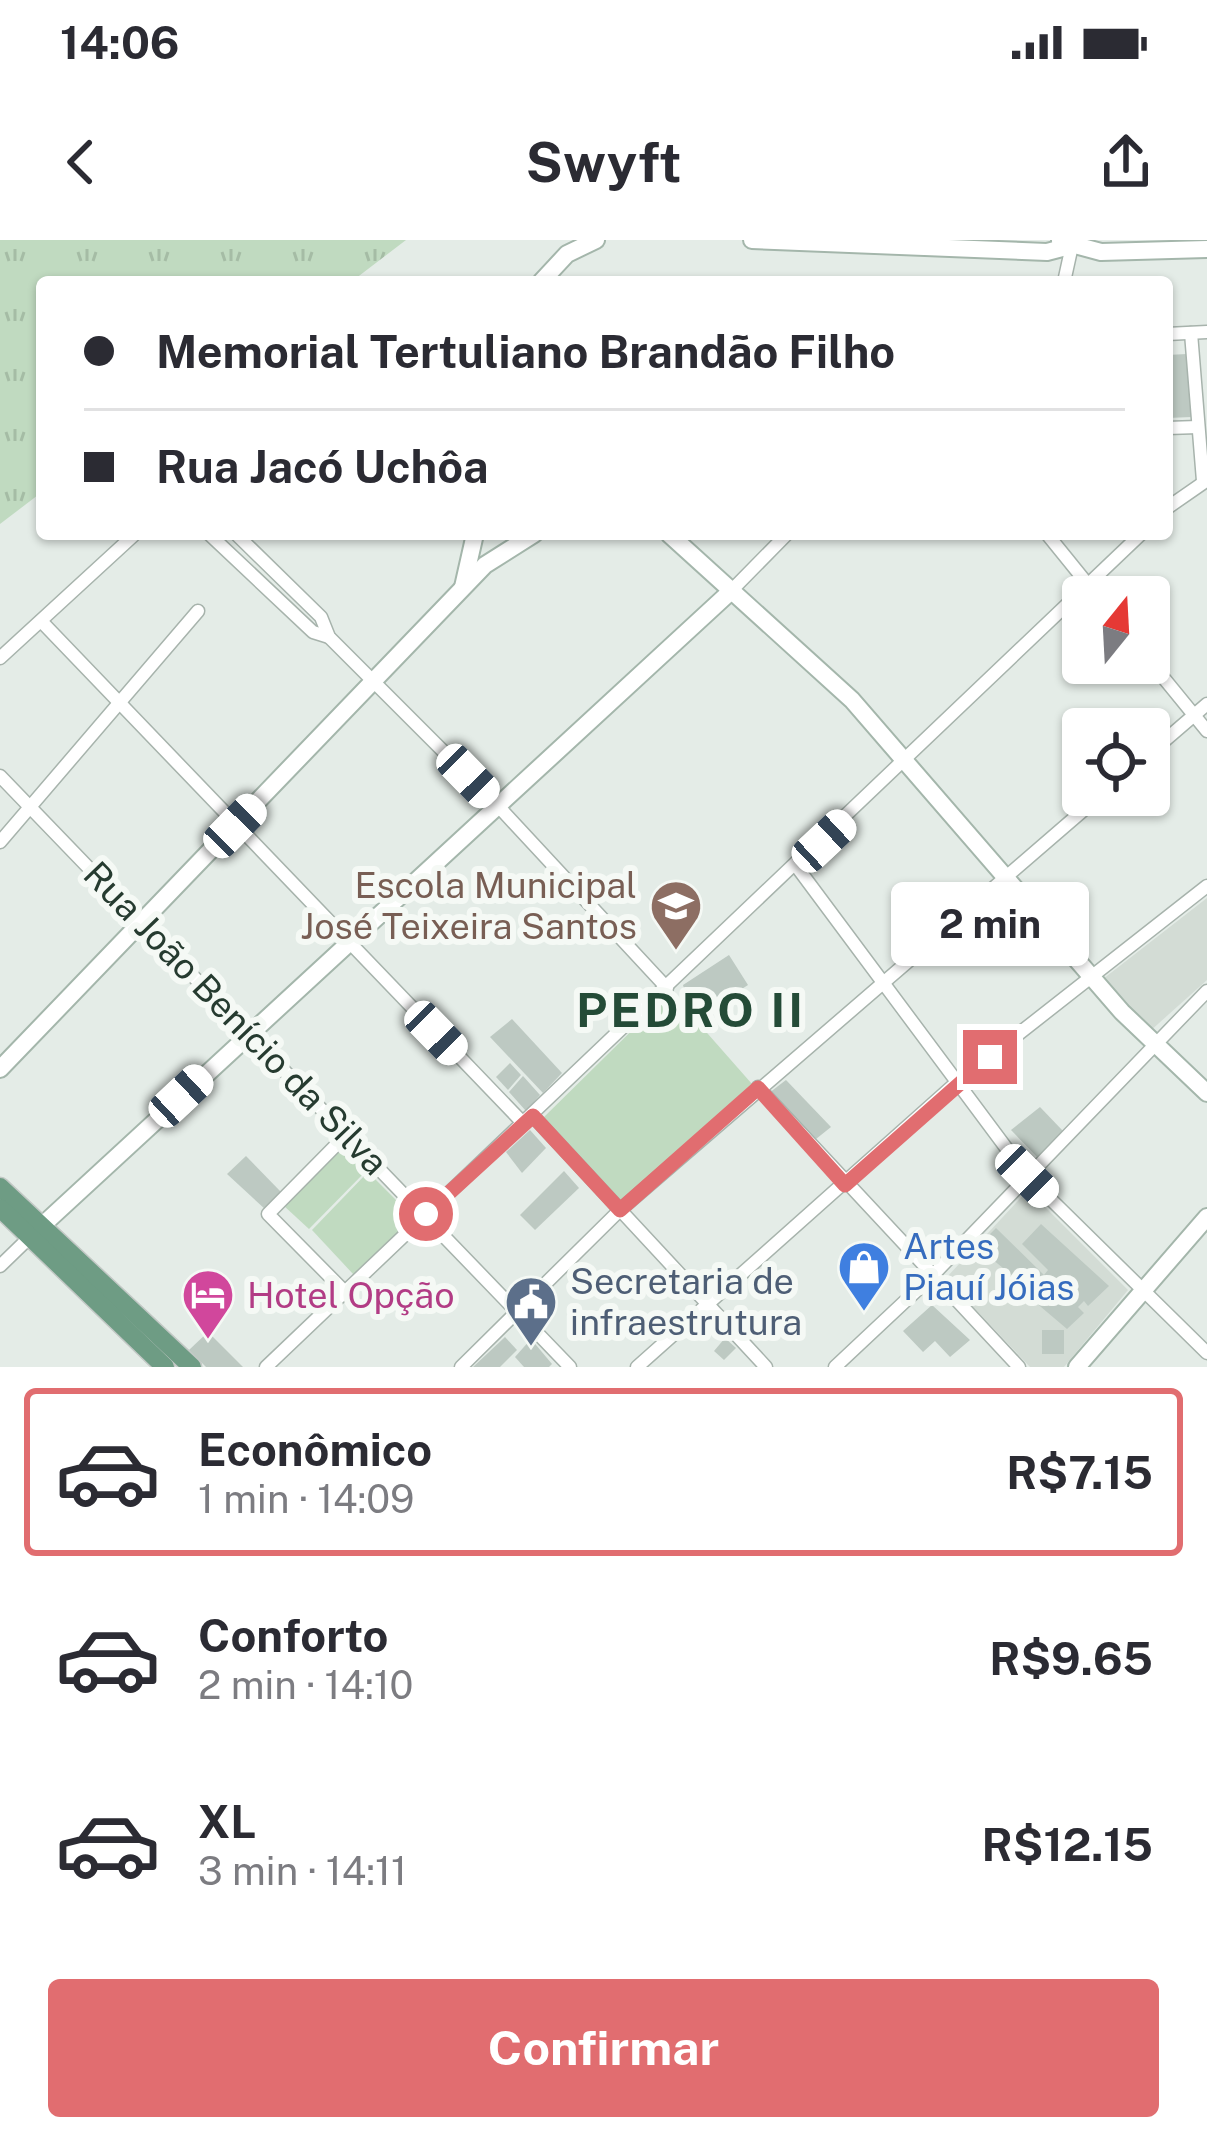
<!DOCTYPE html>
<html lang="pt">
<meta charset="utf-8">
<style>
:root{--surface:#fff;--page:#f2f2f3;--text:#2b2b33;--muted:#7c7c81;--line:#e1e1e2;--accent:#e16d70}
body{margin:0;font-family:"Public Sans",sans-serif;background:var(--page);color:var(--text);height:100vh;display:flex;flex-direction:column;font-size:45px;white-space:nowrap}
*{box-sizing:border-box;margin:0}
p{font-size:39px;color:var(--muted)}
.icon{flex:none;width:66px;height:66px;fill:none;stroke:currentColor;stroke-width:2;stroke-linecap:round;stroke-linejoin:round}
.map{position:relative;height:1127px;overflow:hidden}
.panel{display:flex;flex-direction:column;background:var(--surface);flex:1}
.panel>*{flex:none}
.top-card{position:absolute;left:36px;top:36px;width:1137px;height:264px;border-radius:12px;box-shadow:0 3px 9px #0004;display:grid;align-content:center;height:264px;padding:0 48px;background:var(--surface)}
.needle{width:78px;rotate:18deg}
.fabs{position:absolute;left:1062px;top:336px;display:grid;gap:24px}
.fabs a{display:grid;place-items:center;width:108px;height:108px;border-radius:12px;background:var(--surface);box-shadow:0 3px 9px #0004;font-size:60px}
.end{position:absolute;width:54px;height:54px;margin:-27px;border:15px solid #e16d70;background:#fff;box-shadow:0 0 0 6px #fff}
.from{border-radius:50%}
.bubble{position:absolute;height:84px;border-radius:12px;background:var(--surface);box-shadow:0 3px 9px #0004;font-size:39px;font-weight:700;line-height:84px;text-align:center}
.car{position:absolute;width:36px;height:72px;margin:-36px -18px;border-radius:15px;box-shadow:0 0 9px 3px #0007;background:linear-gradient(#fff 24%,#345 0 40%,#fff 0 76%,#345 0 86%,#fff 0)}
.top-card b{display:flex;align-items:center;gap:42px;height:114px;font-size:45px}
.top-card b+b{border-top:3px solid var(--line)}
.top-card i{width:30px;height:30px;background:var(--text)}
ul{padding:21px 0 0;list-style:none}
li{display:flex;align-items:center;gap:36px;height:168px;margin:0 24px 18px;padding:0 24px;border:6px solid transparent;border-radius:12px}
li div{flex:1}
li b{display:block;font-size:45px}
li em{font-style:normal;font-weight:700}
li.current{border-color:var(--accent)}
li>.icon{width:108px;height:108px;stroke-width:1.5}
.primary-button{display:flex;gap:24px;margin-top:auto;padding:24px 48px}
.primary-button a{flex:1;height:138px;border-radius:12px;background:var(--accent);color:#fff;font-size:48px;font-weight:700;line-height:138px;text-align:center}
.status{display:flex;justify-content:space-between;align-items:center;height:84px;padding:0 60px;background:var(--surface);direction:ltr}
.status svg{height:33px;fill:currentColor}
header{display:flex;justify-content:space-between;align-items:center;height:156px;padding:0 48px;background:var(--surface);font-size:54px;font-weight:700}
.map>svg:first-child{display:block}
</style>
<div class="status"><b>14:06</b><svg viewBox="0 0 49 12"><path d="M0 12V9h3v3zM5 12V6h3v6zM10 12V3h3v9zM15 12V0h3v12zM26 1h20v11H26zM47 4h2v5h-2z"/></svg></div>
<header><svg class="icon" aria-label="back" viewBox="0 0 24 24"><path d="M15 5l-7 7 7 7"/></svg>Swyft<svg class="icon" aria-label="share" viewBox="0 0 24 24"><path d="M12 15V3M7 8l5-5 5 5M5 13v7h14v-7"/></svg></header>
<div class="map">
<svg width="1207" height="1127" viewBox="0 0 1207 1127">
<defs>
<pattern id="grass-tufts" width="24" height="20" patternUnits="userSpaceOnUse" patternTransform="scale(3)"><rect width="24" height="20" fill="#c0dac0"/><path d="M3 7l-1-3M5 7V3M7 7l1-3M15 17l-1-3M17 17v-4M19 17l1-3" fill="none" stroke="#a5bca5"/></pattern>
</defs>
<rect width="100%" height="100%" fill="#e4ece7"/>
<g fill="#d3dcd5">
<polygon points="1207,658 1207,740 1149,792 1103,739"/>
<polygon points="1028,950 1128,1050 1064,1127 1030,1127 946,1038"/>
</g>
<polygon fill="url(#grass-tufts)" points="0,0 406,0 351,42 42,42 42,252 0,284"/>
<g fill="#c0dac0">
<polygon points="671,752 752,844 621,963 543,878"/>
<polygon points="343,905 367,930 309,989 283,965"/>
<polygon points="368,932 413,977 354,1035 312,990"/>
</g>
<g fill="#bdc9c2">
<polygon points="1187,114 1192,177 1167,178 1167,115"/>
<polygon points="729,715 748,745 703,774 696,764 689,768 683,745"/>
<polygon points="512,779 562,833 543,853 490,797"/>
<polygon points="510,823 521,835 508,850 496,837"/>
<polygon points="523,836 540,855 526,871 509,852"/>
<polygon points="786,840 831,887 816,899 769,853"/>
<polygon points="1040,867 1063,891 1037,917 1011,890"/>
<polygon points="530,890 546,908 522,933 506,912"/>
<polygon points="246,916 281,952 266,970 227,934"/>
<polygon points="564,931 579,948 535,990 520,975"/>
<polygon points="1041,984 1109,1046 1088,1066 1084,1061 1078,1067 1084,1073 1067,1089 1015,1045 1019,1041 987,1015 991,1011 982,1002 996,988 1044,1035 1048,1030 1022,1004"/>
<polygon points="932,1065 970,1100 950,1117 935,1101 923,1112 903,1091"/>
<rect x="1042" y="1090" width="22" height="24"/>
<polygon points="208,1092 243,1127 206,1127 189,1110"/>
<polygon points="505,1097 517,1110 500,1127 473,1127"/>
<polygon points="725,1098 736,1108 724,1120 714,1111"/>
<polygon points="531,1099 552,1124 549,1127 524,1127 515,1117"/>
</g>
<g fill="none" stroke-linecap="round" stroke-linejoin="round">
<g stroke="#a7b3ac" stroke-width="15">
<g id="street">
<polyline points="1064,42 1073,1"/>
<polyline points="1191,93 1203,241"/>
<polyline points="1167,94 1207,92"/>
<polyline points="1167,188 1198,187"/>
<polyline points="1167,268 1206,241"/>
<polyline points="209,294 313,392 329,397"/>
<polyline points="236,294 321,377 329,397 499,567 667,748"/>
<polyline points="1047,294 1098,357"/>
<polyline points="730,352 787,294"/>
<polyline points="41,381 523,883"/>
<polyline points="0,418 135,294"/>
<polyline points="1149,420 1207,491"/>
<polyline points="1149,514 1207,464"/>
<polyline points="0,536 570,1127"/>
<polyline points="0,602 198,371"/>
<polyline points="797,627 1027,936 1207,1113"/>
<polyline points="758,847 1019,1127"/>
<polyline points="533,876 766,1127"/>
<polyline points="0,1026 32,995"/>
<polyline points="345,1052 268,974 347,894"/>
<polyline points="266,1127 1141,294"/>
<polyline points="461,1127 620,970 1101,555"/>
<polyline points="637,1127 956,843 1207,646"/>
<polyline points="835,1127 932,1036 1207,751"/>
</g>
</g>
<g stroke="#a4b6ab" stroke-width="20">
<g id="secondary">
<polyline points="752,0 1047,12 1070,6"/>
<polyline points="1060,1 1101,12 1207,9"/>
<polyline points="541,42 567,14 596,0"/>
<polyline points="669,294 852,460 1122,772 1207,853"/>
<polyline points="463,347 475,294"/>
<polyline points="0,829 485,325 534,294"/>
<polyline points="33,994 730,352"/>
<polyline points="1077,1127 1207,977"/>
</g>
</g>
<g stroke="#c2c8c5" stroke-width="21">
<g id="primary">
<polyline points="0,947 192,1127"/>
<polyline points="0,968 165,1127"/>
</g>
</g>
<use href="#street" stroke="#fff" stroke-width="12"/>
<use href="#secondary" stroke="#fff" stroke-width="16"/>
<use href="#primary" stroke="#6e9c84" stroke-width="18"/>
</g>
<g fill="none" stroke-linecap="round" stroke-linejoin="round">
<polyline stroke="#e16d70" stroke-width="15" points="426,974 533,876 620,970 758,848 845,945 990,817"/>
</g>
<defs>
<g id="school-pin" transform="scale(2.7)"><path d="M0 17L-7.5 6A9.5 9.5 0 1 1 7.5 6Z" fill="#8d6e63" stroke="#f5f9f5"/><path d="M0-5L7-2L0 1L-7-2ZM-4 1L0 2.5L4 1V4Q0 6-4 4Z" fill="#fff"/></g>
<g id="shop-pin" transform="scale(2.7)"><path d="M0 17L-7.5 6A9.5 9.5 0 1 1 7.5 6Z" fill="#3f7fe0" stroke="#f5f9f5"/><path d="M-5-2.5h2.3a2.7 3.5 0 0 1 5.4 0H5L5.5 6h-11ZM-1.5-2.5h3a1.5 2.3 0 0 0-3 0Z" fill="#fff"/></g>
<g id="hotel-pin" transform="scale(2.7)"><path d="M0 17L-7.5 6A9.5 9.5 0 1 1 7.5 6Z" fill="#d1479c" stroke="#f5f9f5"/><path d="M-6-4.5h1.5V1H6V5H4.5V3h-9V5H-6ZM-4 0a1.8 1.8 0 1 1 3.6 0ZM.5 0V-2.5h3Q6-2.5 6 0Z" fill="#fff"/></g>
<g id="civic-pin" transform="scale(2.7)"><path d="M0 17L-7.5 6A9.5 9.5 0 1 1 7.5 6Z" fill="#5c6f8a" stroke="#f5f9f5"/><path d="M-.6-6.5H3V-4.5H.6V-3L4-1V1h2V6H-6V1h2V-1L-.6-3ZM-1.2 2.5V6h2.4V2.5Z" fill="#fff"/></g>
</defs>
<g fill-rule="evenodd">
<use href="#school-pin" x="676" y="666"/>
<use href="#shop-pin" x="864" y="1027"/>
<use href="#hotel-pin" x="208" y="1055"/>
<use href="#civic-pin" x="531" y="1062"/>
</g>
<g text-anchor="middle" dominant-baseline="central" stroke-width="12" stroke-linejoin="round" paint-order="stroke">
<g font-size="36" fill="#785e54" stroke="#f5f9f5" text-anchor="end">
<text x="637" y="645">Escola Municipal<tspan x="637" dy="41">José Teixeira Santos</tspan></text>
</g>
<g font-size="36" fill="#263b30" stroke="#f5f9f5">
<text transform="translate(236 778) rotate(46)">Rua João Benício da Silva</text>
</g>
<g font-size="36" fill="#366cbe" stroke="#f5f9f5" text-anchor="start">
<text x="903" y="1006">Artes<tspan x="903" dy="41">Piauí Jóias</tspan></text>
</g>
<g font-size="36" fill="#4e5e75" stroke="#f5f9f5" text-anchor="start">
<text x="570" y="1041">Secretaria de<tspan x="570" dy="41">infraestrutura</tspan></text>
</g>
<g font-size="36" fill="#b23c85" stroke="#f5f9f5" text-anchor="start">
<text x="247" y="1055">Hotel Opção</text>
</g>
<g font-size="48" font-weight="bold" letter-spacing="3" fill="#244b37" stroke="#f5f9f5">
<text x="691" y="769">PEDRO II</text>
</g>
</g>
</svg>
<div class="fabs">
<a><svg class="needle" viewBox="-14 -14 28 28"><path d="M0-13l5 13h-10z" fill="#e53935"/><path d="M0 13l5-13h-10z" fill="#7c7c81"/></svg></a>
<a><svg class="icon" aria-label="locate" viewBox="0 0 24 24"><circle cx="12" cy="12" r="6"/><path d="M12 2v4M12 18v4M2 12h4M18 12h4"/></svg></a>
</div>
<i class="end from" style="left:426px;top:974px"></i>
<i class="end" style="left:990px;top:817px"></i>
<div class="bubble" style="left:891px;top:642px;width:198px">2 min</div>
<i class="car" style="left:468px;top:536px;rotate:136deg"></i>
<i class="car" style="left:235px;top:586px;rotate:44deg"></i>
<i class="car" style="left:824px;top:601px;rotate:47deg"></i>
<i class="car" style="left:436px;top:793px;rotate:136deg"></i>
<i class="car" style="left:181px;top:856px;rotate:47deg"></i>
<i class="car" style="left:1027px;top:936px;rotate:135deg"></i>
<div class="top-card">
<b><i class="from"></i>Memorial Tertuliano Brandão Filho</b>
<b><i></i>Rua Jacó Uchôa</b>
</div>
</div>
<section class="panel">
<ul>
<li class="current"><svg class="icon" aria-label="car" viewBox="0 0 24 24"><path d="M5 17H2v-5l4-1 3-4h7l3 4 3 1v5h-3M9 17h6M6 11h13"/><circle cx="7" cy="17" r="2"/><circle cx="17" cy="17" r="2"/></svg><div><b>Econômico</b><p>1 min · 14:09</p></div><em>R$7.15</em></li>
<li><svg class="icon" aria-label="car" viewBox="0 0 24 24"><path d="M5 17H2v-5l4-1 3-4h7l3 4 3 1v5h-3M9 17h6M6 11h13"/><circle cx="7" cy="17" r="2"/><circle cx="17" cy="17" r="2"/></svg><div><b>Conforto</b><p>2 min · 14:10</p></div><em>R$9.65</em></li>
<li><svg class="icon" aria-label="car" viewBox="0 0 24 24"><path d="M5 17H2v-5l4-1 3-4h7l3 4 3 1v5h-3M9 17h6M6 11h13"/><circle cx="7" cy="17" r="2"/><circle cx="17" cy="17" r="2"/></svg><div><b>XL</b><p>3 min · 14:11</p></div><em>R$12.15</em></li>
</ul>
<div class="primary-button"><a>Confirmar</a></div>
</section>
